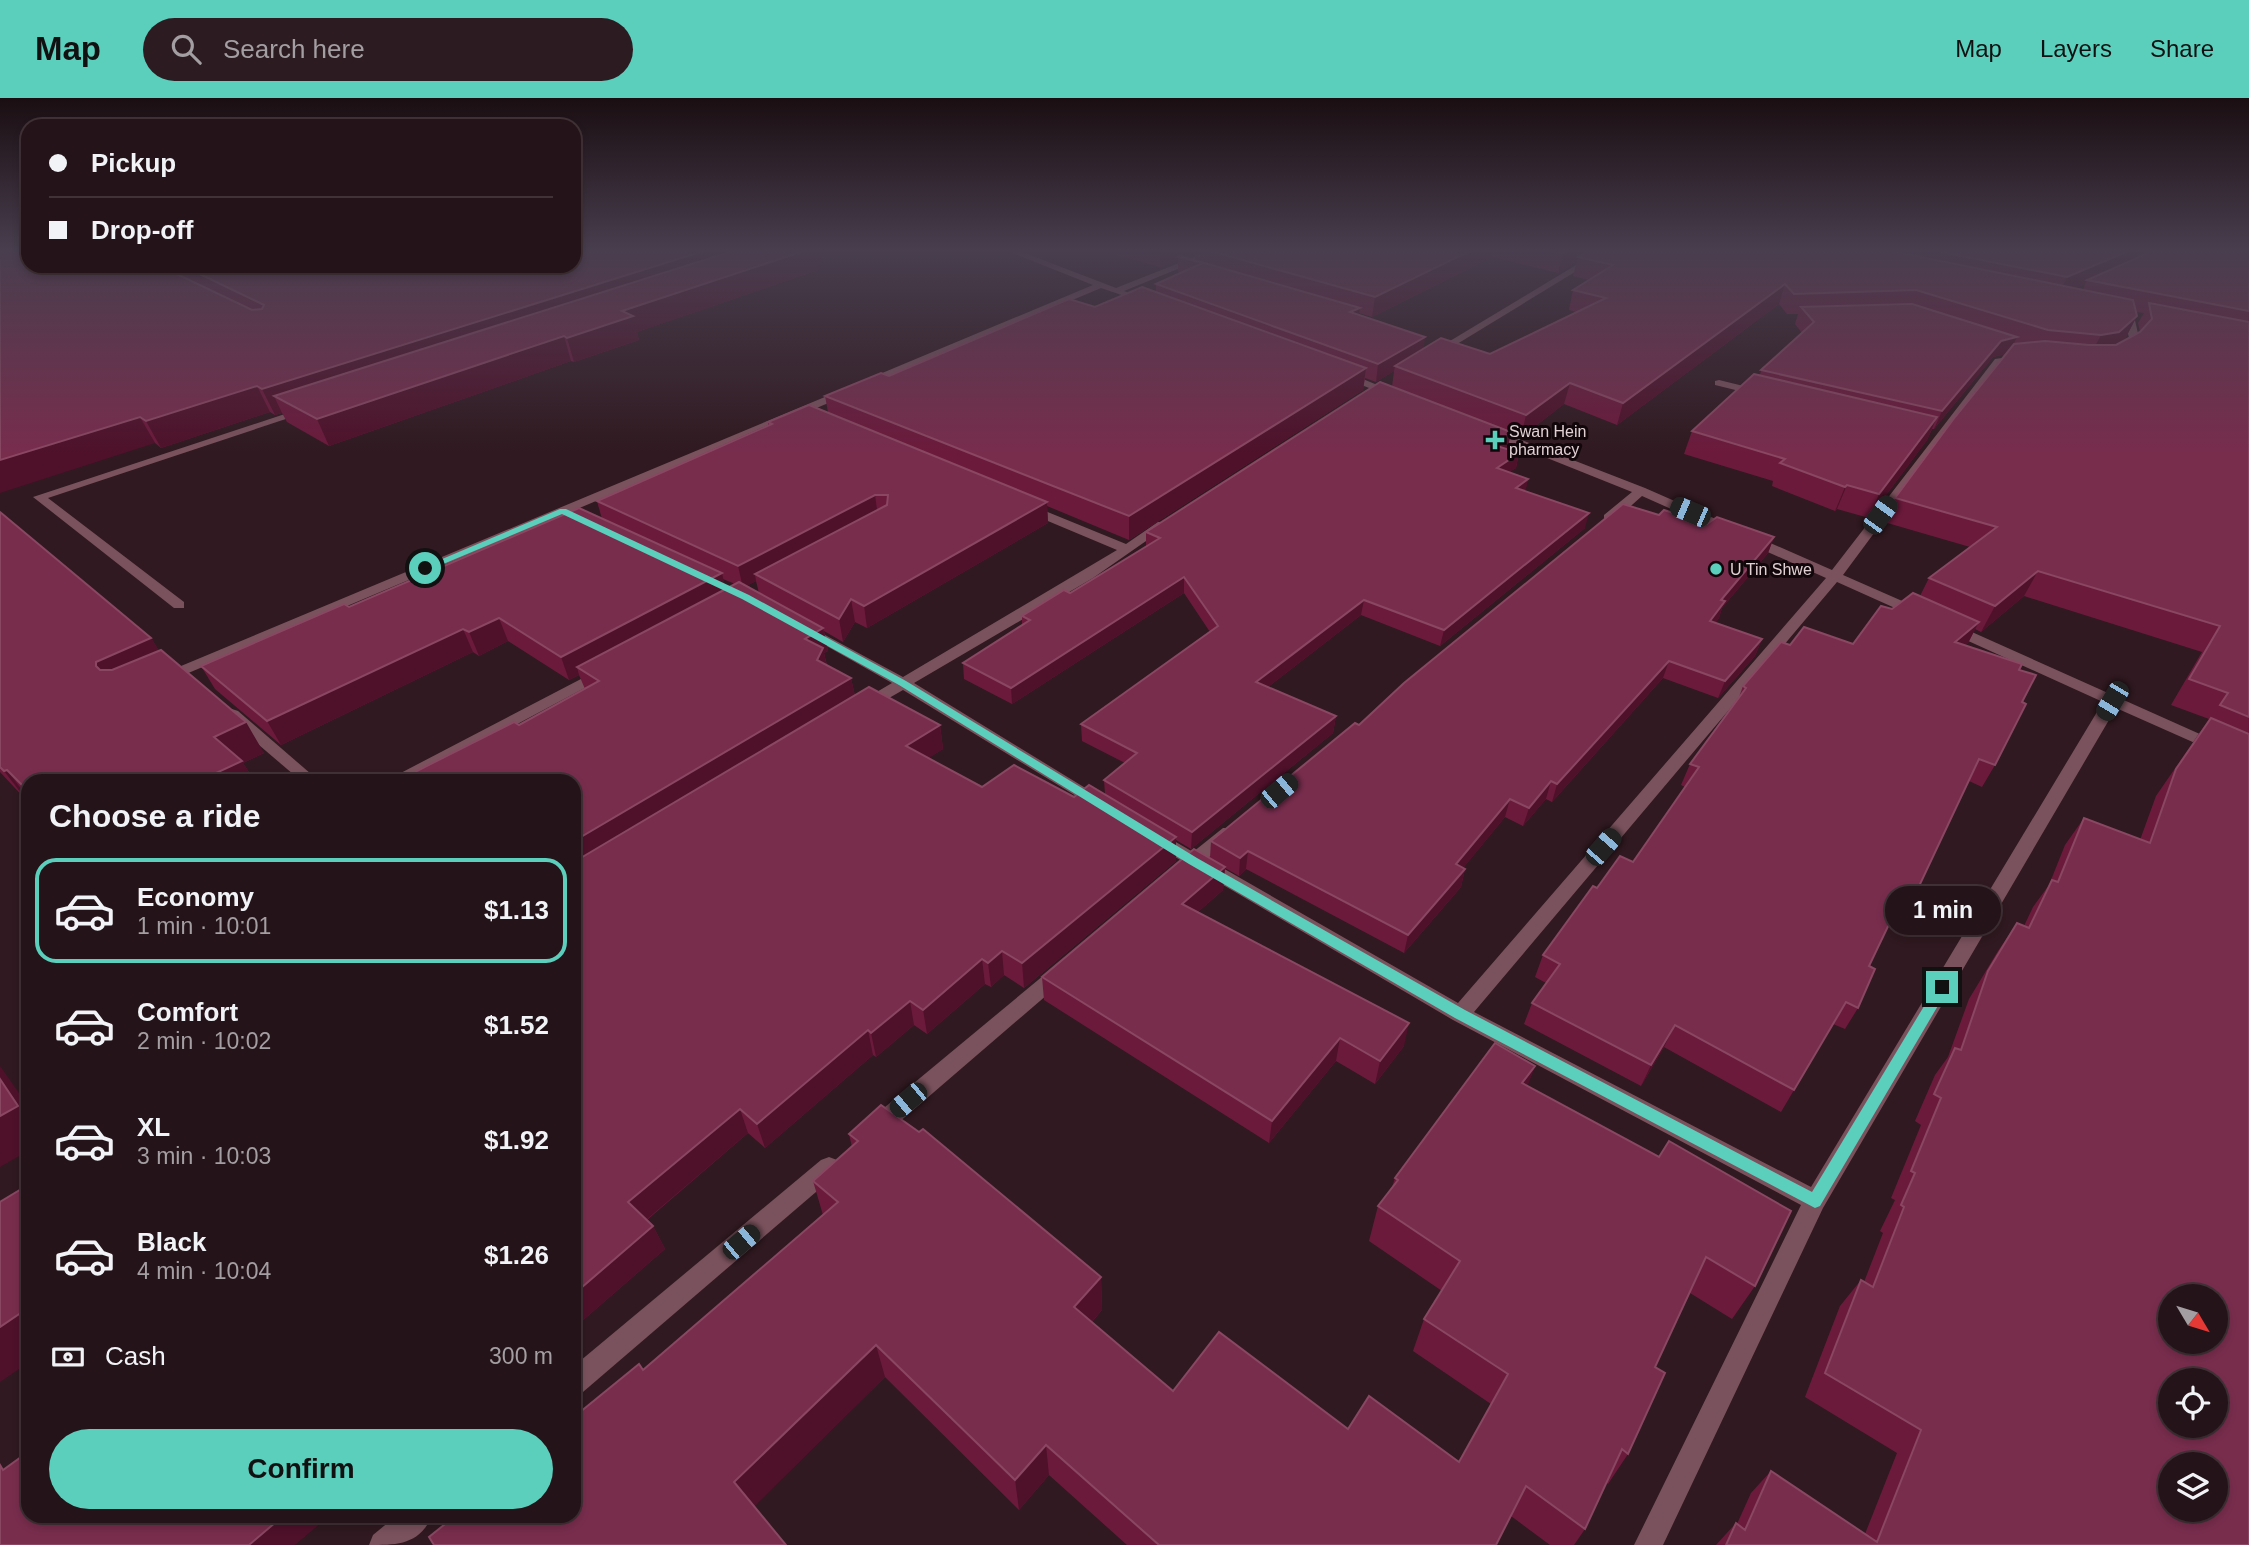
<!DOCTYPE html>
<meta charset="utf-8">
<style>
:root{--surface:#241318;--page:#2c1c21;--text:#f1f3f6;--muted:#a39ea2;--line:#413237;--accent:#5bcebc}
body{margin:0;font-family:Arial,sans-serif;background:var(--page);color:var(--text);height:100vh;display:flex;flex-direction:column;font-size:26px;white-space:nowrap}
*{box-sizing:border-box;margin:0}
p{font-size:23px;color:var(--muted)}
.icon{flex:none;width:38px;height:38px;fill:none;stroke:currentColor;stroke-width:2;stroke-linecap:round;stroke-linejoin:round}
.map{position:relative;flex:1;overflow:hidden}
.sheet{position:absolute;left:21px;top:676px;width:560px;height:749px;display:flex;flex-direction:column;background:var(--surface);border-radius:21px;box-shadow:0 4px 10px #0003,0 0 0 2px var(--line)}
.sheet>*{flex:none}
.top-card{position:absolute;left:21px;top:21px;width:560px;height:154px;border-radius:21px;box-shadow:0 4px 10px #0003,0 0 0 2px var(--line);display:grid;align-content:center;height:154px;padding:0 28px;background:var(--surface)}
.needle{width:46px;rotate:128deg}
.tools{position:absolute;left:2158px;top:1186px;display:grid;gap:14px}
.tools a{display:grid;place-items:center;width:70px;height:70px;border-radius:50%;background:var(--surface);box-shadow:0 4px 10px #0003,0 0 0 2px var(--line);font-size:35px}
.end{position:absolute;width:32px;height:32px;margin:-16px;border:9px solid #5bcebc;background:#111;box-shadow:0 0 0 4px #111}
.from{border-radius:50%}
.bubble{position:absolute;height:49px;border-radius:24px;background:var(--surface);box-shadow:0 4px 10px #0003,0 0 0 2px var(--line);font-size:23px;font-weight:600;line-height:49px;text-align:center}
.car{position:absolute;width:21px;height:42px;margin:-21px -10px;border-radius:9px;box-shadow:0 0 5px 2px #0007;background:linear-gradient(#222 24%,#8ab4d8 0 40%,#222 0 76%,#8ab4d8 0 86%,#222 0)}
.top-card b{display:flex;align-items:center;gap:24px;height:66px;font-size:26px}
.top-card b+b{border-top:2px solid var(--line)}
.top-card i{width:18px;height:18px;background:var(--text)}
ul{padding:0;list-style:none}
li{display:flex;align-items:center;gap:21px;height:105px;margin:0 14px 10px;padding:0 14px;border:4px solid transparent;border-radius:21px}
li div{flex:1}
li b{display:block;font-size:26px}
li em{font-style:normal;font-weight:600}
li.selected{border-color:var(--accent)}
li>.icon{width:63px;height:63px;stroke-width:1.5}
h2{padding:0 28px;font-size:32px;line-height:84px}
.pay{display:flex;align-items:center;gap:18px;height:77px;padding:0 28px;font-size:26px}
.pay p{margin-inline-start:auto}
.primary-button{display:flex;gap:14px;margin-top:auto;padding:14px 28px}
.primary-button a{flex:1;height:80px;border-radius:42px;background:var(--accent);color:#111;font-size:28px;font-weight:600;line-height:80px;text-align:center}
header{display:flex;align-items:center;gap:42px;box-sizing:border-box;height:98px;padding:0 35px;background:var(--accent);color:#111}
header strong{font-size:33px}
nav{display:flex;gap:38px;margin-inline-start:auto;font-size:24px}
.search{width:490px;height:63px;background:var(--page);display:flex;align-items:center;gap:18px;box-sizing:border-box;padding:0 24px;border-radius:38px;color:var(--muted);font-size:26px}
.map>svg:first-child{display:block}
</style>
<header>
<strong>Map</strong>
<div class="search"><svg class="icon" aria-label="search" viewBox="0 0 24 24"><circle cx="10" cy="10" r="6"/><path d="M15 15l6 6"/></svg>Search here</div>
<nav><a>Map</a><a>Layers</a><a>Share</a></nav>
</header>
<div class="map">
<svg width="2249" height="1447" viewBox="0 0 2249 1447">
<rect width="100%" height="100%" fill="#301920"/>
<g fill="none" stroke-linecap="round" stroke-linejoin="round">
<g fill="#7a525d" fill-rule="evenodd">
<polygon points="1005,152 1017,152 1116,190 1212,152 1224,152 1124,193 1148,202 1148,206 1101,190 167,584 157,584 154,581 157,578 1093,187"/>
<polygon points="1601,152 1611,152 1439,257 1430,255"/>
<polygon points="2129,215 2134,218 2139,240 2121,259 2116,256 2129,240 2124,218"/>
<polygon points="2023,257 2027,258 2027,262 2002,266 1983,288 1843,477 1925,513 1925,519 1915,519 1837,484 1474,914 1811,1089 2103,604 1944,532 1942,529 1944,526 1954,526 2249,658 2249,669 2116,610 1823,1110 1663,1447 1634,1447 1801,1107 1453,922 1196,771 1185,776 1179,774 1176,770 1182,763 1150,744 1147,740 1150,736 1162,736 1193,754 1223,730 1235,730 1238,734 1235,738 1207,761 1458,905 1826,480 1642,398 1614,423 1604,423 1604,417 1632,394 1485,335 1485,331 1493,331 1645,390 1832,472 1995,261"/>
<polygon points="1338,274 1346,274 1399,296 1390,298 1338,278"/>
<polygon points="1719,282 1764,293 1765,295 1760,298 1715,287 1715,283"/>
<polygon points="303,310 313,312 48,400 184,504 184,510 174,510 33,399"/>
<polygon points="1028,406 1126,446 1158,424 1168,424 1169,427 1093,480 914,585 1105,702 1108,706 1099,712 903,592 870,611 858,611 856,608 858,605 892,585 800,533 802,530 812,530 903,579 1117,452 1024,413 1022,410"/>
<polygon points="604,569 609,571 612,574 609,577 413,682 393,682 395,678"/>
<polygon points="232,611 238,613 318,682 300,682 226,619 224,616"/>
<polygon points="1062,865 1069,868 1072,873 1069,878 883,1038 875,1041 867,1038 864,1031 867,1024 1055,868"/>
<polygon points="829,1059 837,1062 840,1069 837,1076 583,1294 574,1298 574,1268 821,1062"/>
<path d="M396,1418H432C419,1447 397,1447 369,1447L373,1437Z"/>
</g>
</g>
<g fill="#6c1a3c" fill-rule="evenodd">
<polygon points="574,152 823,152 818,172 637,234 639,242 574,264 571,263 329,348 287,324 282,315 275,317 270,314 161,350 155,345 28,168 574,168"/>
<path d="M1097,152H2249V1447H1716L1736,1425L1737,1426L1751,1395L1771,1373L1865,1436L1897,1355L1805,1299L1840,1208L1861,1182L1864,1184L1883,1135L1880,1133L1895,1102L1891,1100L1921,1027L1915,1023L1935,977L1948,959L1969,901L1998,853L2017,825L2024,828L2033,809L2049,787L2065,747L2084,720L2140,742L2156,698L2209,621L2171,607L2202,554L2024,498L1981,534L1975,531L1968,545L1965,547L2019,572L2022,604L1995,667L1982,689L1969,683L1913,801L1900,823L1892,820L1869,868L1858,910L1845,931L1833,926L1781,1014L1664,949L1641,988L1524,926L1532,905L1546,885L1535,879L1543,857L1597,790L1633,764L1685,689L1681,687L1690,666L1739,599L1743,588L1790,547L1853,546L1892,511L1920,498L1929,480L1970,449L1884,424L1895,400L2005,256L1993,259L1934,331H1932L1927,342L1869,420L1837,411L1835,413L1772,388L1773,383L1684,356L1692,333L1760,277L1761,272L1802,235L1795,226L1798,216H1787L1779,206L1617,327L1564,306L1521,339L1511,335L1508,348L1505,351L1519,355L1516,370L1509,374L1528,381L1525,393L1585,430L1440,548L1361,517L1268,589L1336,618L1333,635L1191,751L1176,742V763L1024,890L1004,877L991,889L985,886L927,936L914,927L876,959L873,957L765,1050L748,1035L647,1122L653,1128L665,1151L574,1230L519,627L585,591L579,577L569,582L508,543L479,558L473,554L281,647L215,591L201,568L349,509L602,421L597,403L768,327V324L828,314L825,298L889,278L1095,209L1156,194V186L1180,175L1178,174V162L1160,169ZM1195,156V162L1185,160ZM1492,159L1558,175L1577,163L1573,178L1589,182L1573,192L1569,212L1576,214L1490,256L1423,251L1359,217V215L1372,219ZM2085,186L2083,192L2076,190ZM2136,214L2144,215L2138,225L2140,234L2119,245L2126,239L2137,218ZM1394,273L1392,289L1146,434V449L1070,495L1022,518V527L963,565L964,581L1012,606L1184,495L1210,534L1081,626L1082,643L1125,665L1104,682L1105,696L1074,699L982,689L928,660L943,651L940,627L855,598L851,580L827,567L824,555L828,553L824,533L843,544L855,524L867,530L1048,425L1047,408L1129,442L1363,292L1365,280L1376,284ZM723,481L735,486L725,491ZM756,483L759,495L746,488Z"/>
<polygon points="0,414 151,540 159,553 264,655 243,665 254,682 28,682 28,704 0,674"/>
<polygon points="1659,417 1774,439 1768,455 1722,510 1719,520 1715,525 1762,541 1755,558 1718,600 1663,580 1552,704 1546,701 1523,728 1505,719 1463,770 1465,771 1461,789 1404,855 1246,771 1239,778 1225,770 1223,792 1198,814 1404,948 1375,986 1336,963 1269,1045 1044,902 1042,879 1210,760 1211,743 1359,627"/>
<polygon points="1535,968 1527,988 1755,1188 1732,1221 1690,1195 1655,1269 1628,1356 1608,1386 1606,1384 1585,1431 1574,1447 1550,1447 1511,1418 1496,1447 1127,1447 1049,1377 1019,1412 885,1279 754,1408 643,1272 823,1117 813,1083 852,1049 849,1036 1101,1179 1102,1212 1092,1224 1173,1293 1348,1331 1459,1364 1491,1306 1413,1253 1424,1221 1442,1193 1369,1143 1378,1108 1392,1089 1395,1080"/>
</g>
<g fill="#4f112a">
<polygon points="707,152 780,152 274,298 282,315 275,317 262,291"/>
<polygon points="807,152 823,152 818,172 637,234 639,242 574,264 567,240 622,213"/>
<polygon points="1160,152 1195,152 1195,156 1183,160 1178,159 1178,162 1160,169"/>
<polygon points="1472,152 1494,152 1492,159 1372,219 1375,199"/>
<polygon points="1569,152 1596,152 1578,159 1577,163 1558,175 1563,155"/>
<polygon points="2131,152 2140,152 2133,166 2087,182 2085,186 2058,198 2067,179"/>
<polygon points="1785,186 1779,206 1617,327 1623,305"/>
<polygon points="1360,210 1358,226 1350,214"/>
<polygon points="2137,218 2126,239 2108,255 2090,258 2101,237"/>
<polygon points="564,238 571,263 329,348 317,321"/>
<polygon points="1425,239 1423,256 1395,268 1394,273 1376,284 1378,266"/>
<polygon points="2017,239 2009,255 1993,259 1934,331 1942,313 2001,243"/>
<polygon points="1366,270 1363,292 1129,442 1129,418"/>
<polygon points="1570,285 1564,306 1521,339 1526,317"/>
<polygon points="257,288 270,314 161,350 146,323"/>
<polygon points="140,319 155,345 0,395 0,362"/>
<polygon points="1937,319 1927,342 1869,420 1879,396"/>
<polygon points="1511,334 1508,348 1491,361 1494,347"/>
<polygon points="1519,355 1516,370 1493,385 1497,370"/>
<polygon points="1528,381 1525,396 1516,390"/>
<polygon points="1847,387 1837,411 1835,413 1845,389"/>
<polygon points="875,397 878,418 755,476 756,483 743,490 738,468"/>
<polygon points="1047,404 1048,425 867,530 864,508"/>
<polygon points="1589,415 1585,430 1440,548 1444,532"/>
<polygon points="1774,439 1768,455 1722,510 1719,520 1704,540 1710,523 1721,502"/>
<polygon points="2038,473 2024,498 1981,534 1995,508"/>
<polygon points="722,475 727,498 577,569 579,577 569,582 561,559"/>
<polygon points="1184,479 1184,495 1012,606 1011,590"/>
<polygon points="851,501 855,524 843,544 839,521"/>
<polygon points="1364,502 1361,517 1254,600 1256,584"/>
<polygon points="499,520 508,543 479,558 469,534"/>
<polygon points="1979,524 1968,545 1944,564 1955,544"/>
<polygon points="823,530 828,553 824,555 828,573 822,585 805,541"/>
<polygon points="463,531 473,554 281,647 267,623"/>
<polygon points="151,540 170,570 116,599 96,568 96,564"/>
<polygon points="1762,541 1755,558 1718,600 1725,583"/>
<polygon points="1669,563 1663,580 1552,704 1557,686"/>
<polygon points="851,580 856,603 574,773 574,743"/>
<polygon points="1336,618 1333,635 1191,751 1192,734"/>
<polygon points="246,624 264,655 243,665 254,682 201,682 214,639"/>
<polygon points="940,627 943,651 910,672 906,648"/>
<polygon points="7,672 28,700 28,704 4,673"/>
<polygon points="1551,683 1546,701 1523,728 1529,710"/>
<polygon points="1510,701 1505,719 1451,785 1456,766"/>
<polygon points="1176,739 1176,763 1024,890 1022,865"/>
<polygon points="1248,753 1246,771 1239,778 1240,760"/>
<polygon points="1225,769 1223,792 1181,829 1182,806"/>
<polygon points="1465,771 1461,789 1404,855 1408,837"/>
<polygon points="1002,853 1004,877 991,889 988,865"/>
<polygon points="982,861 985,886 927,936 923,912"/>
<polygon points="910,903 914,927 876,959 871,935"/>
<polygon points="1409,925 1404,948 1375,986 1380,963"/>
<polygon points="1675,927 1664,949 1641,988 1651,967"/>
<polygon points="868,932 873,957 765,1050 757,1026"/>
<polygon points="1340,940 1336,963 1269,1045 1272,1023"/>
<polygon points="0,968 28,1008 28,1053 0,1069"/>
<polygon points="1535,968 1522,1003 1522,985"/>
<polygon points="740,1011 748,1035 639,1128 628,1104"/>
<polygon points="653,1128 665,1151 574,1230 574,1196"/>
<polygon points="1101,1179 1102,1212 1076,1242 1074,1209"/>
<polygon points="28,1210 28,1265 0,1284 0,1229"/>
<polygon points="876,1247 885,1279 750,1413 734,1384"/>
<polygon points="1046,1347 1049,1377 1019,1412 1015,1382"/>
<polygon points="283,1418 329,1418 295,1447 249,1447"/>
</g>
<g fill="#782d4d" stroke="#894762" stroke-width="2" fill-rule="evenodd">
<polygon points="0,152 28,152 28,168 160,168 252,212 262,211 264,207 183,168 574,168 574,152 707,152 262,291 257,288 146,323 140,319 0,362"/>
<polygon points="736,152 807,152 622,213 633,218 567,240 564,238 317,321 274,298"/>
<polygon points="1207,152 1472,152 1375,199"/>
<polygon points="1547,152 1569,152 1563,155"/>
<polygon points="1590,152 1886,152 2133,202 2137,218 2119,234 2101,237 2048,232 1916,192 1794,196 1785,186 1623,305 1570,285 1526,317 1395,268 1441,240 1490,256 1606,200 1573,192 1613,167 1578,159"/>
<polygon points="1931,152 2131,152 2067,179"/>
<polygon points="2155,152 2249,152 2249,213 2087,182"/>
<polygon points="1180,158 1360,210 1350,214 1425,239 1378,266 1156,186 1203,165 1178,159"/>
<polygon points="1142,189 1366,270 1129,418 825,298 881,275 889,278 1069,201 1095,209"/>
<polygon points="2149,205 2249,224 2249,619 2220,607 2228,595 2189,581 2220,528 2038,473 1995,508 1929,480 1997,429 1895,400 1955,319 2014,246 2045,243 2089,247 2116,247 2140,234 2152,221"/>
<polygon points="1912,206 2017,239 2001,243 1942,313 1761,272 1814,224 1801,209"/>
<polygon points="1754,276 1937,319 1879,396 1847,387 1845,389 1780,365 1785,361 1692,333"/>
<polygon points="1380,284 1511,334 1494,347 1519,355 1497,370 1528,381 1516,390 1589,415 1444,532 1364,502 1256,584 1336,618 1192,734 1104,682 1137,655 1081,626 1218,528 1184,479 1011,590 963,565 1030,522 1022,518 1064,492 1070,495 1160,440 1146,434"/>
<polygon points="809,307 1047,404 864,508 851,501 839,521 755,476 887,407 888,397 875,397 738,468 597,403 772,326 768,324"/>
<polygon points="1623,406 1659,417 1664,412 1707,426 1717,419 1774,439 1721,502 1725,503 1710,523 1762,541 1725,583 1669,563 1557,686 1551,683 1529,710 1510,701 1456,766 1465,771 1408,837 1248,753 1240,760 1211,743 1355,625 1359,627 1404,585"/>
<polygon points="579,410 722,475 561,559 499,520 469,534 463,531 267,623 201,568 344,506 349,509"/>
<polygon points="0,414 151,540 96,564 96,568 100,572 112,572 161,552 246,624 214,639 242,663 201,682 28,682 28,693 7,672 4,673 0,669"/>
<polygon points="739,484 823,530 805,541 823,550 817,562 851,580 574,743 574,682 399,682 514,624 519,627 599,583 577,569"/>
<polygon points="1913,495 1979,524 1955,544 2022,566 2019,572 2036,577 2022,604 2026,606 1995,667 1979,661 1913,801 1903,797 1869,868 1875,871 1858,910 1846,904 1794,992 1675,927 1651,967 1532,905 1560,866 1543,857 1593,788 1597,790 1620,758 1633,764 1699,669 1690,666 1746,590 1743,588 1781,544 1790,547 1804,529 1853,546 1881,508 1892,511"/>
<polygon points="869,589 940,627 906,648 982,689 1014,667 1074,699 1089,687 1176,739 1022,865 1002,853 988,865 982,861 923,912 910,903 871,935 868,932 757,1026 740,1011 628,1104 653,1128 574,1196 574,764"/>
<path d="M2211,620L2249,636V1447H1726L1736,1425L1745,1432L1771,1373L1877,1444L1921,1332L1825,1275L1861,1182L1873,1189L1904,1109L1901,1107L1915,1075L1911,1073L1941,1000L1934,996L1955,950L1961,952L1988,873L2017,825L2029,830L2052,782L2058,784L2084,720L2150,745L2176,671ZM2170,1199H2216V1244H2170ZM2170,1283H2216V1328H2170ZM2170,1367H2216V1412H2170Z"/>
<polygon points="1194,751 1225,769 1182,806 1409,925 1380,963 1340,940 1272,1023 1042,879"/>
<polygon points="1495,945 1535,968 1522,985 1659,1059 1669,1043 1791,1113 1755,1188 1706,1159 1655,1269 1665,1275 1628,1356 1622,1351 1585,1431 1526,1388 1496,1447 1159,1447 1046,1347 1015,1382 876,1247 734,1384 786,1447 434,1447 429,1439 455,1418 574,1418 574,1319 639,1266 643,1272 838,1104 813,1083 858,1043 849,1036 881,1007 919,1034 923,1031 1101,1179 1074,1209 1173,1293 1219,1234 1348,1331 1369,1298 1459,1364 1508,1276 1424,1221 1460,1163 1378,1108 1398,1082 1395,1080"/>
<polygon points="0,981 18,1008 0,1018"/>
<polygon points="28,1087 28,1210 0,1229 0,1104"/>
<polygon points="28,1354 28,1418 283,1418 249,1447 0,1447 0,1367 3,1372"/>
</g>
<linearGradient id="sky" x2="0" y2="1"><stop stop-color="#1a0e12"/><stop offset="0.43" stop-color="#483e4e"/><stop offset="1" stop-color="#483e4e" stop-opacity="0"/></linearGradient>
<rect width="2249" height="355" fill="url(#sky)"/>
<polygon fill="#5bcebc" points="560,411 566,411 749,497 906,583 1197,760 1465,912 1812,1094 1938,885 1942,884 1949,889 1820,1108 1815,1110 1455,920 1189,766 899,587 742,501 562,416 429,472 421,470"/>
<g fill="#5bcebc" stroke="#11070a" stroke-width="2.5">
<path d="M1491.5 331.5h7v7h7v7h-7v7h-7v-7h-7v-7h7z"/>
<circle cx="1716" cy="471" r="7"/>
</g>
<g text-anchor="middle" dominant-baseline="central" stroke-width="6" stroke-linejoin="round" paint-order="stroke">
<g font-size="16" fill="#e1d0d4" stroke="#11070a" text-anchor="start">
<text x="1509" y="333">Swan Hein<tspan x="1509" dy="18">pharmacy</tspan></text>
<text x="1730" y="471">U Tin Shwe</text>
</g>
</g>
</svg>
<div class="tools">
<a><svg class="needle" viewBox="-14 -14 28 28"><path d="M0-13l5 13h-10z" fill="#e53935"/><path d="M0 13l5-13h-10z" fill="#a39ea2"/></svg></a>
<a><svg class="icon" aria-label="locate" viewBox="0 0 24 24"><circle cx="12" cy="12" r="6"/><path d="M12 2v4M12 18v4M2 12h4M18 12h4"/></svg></a>
<a><svg class="icon" aria-label="layers" viewBox="0 0 24 24"><path d="M12 4l9 5-9 5-9-5zM3 14l9 5 9-5"/></svg></a>
</div>
<i class="end from" style="left:425px;top:470px"></i>
<i class="end" style="left:1942px;top:889px"></i>
<div class="bubble" style="left:1885px;top:788px;width:116px">1 min</div>
<i class="car" style="left:1690px;top:414px;rotate:293deg"></i>
<i class="car" style="left:1880px;top:417px;rotate:36deg"></i>
<i class="car" style="left:2112px;top:603px;rotate:211deg"></i>
<i class="car" style="left:1279px;top:693px;rotate:50deg"></i>
<i class="car" style="left:1603px;top:749px;rotate:41deg"></i>
<i class="car" style="left:908px;top:1002px;rotate:230deg"></i>
<i class="car" style="left:741px;top:1144px;rotate:50deg"></i>
<div class="top-card">
<b><i class="from"></i>Pickup</b>
<b><i></i>Drop-off</b>
</div>
<section class="sheet">
<h2>Choose a ride</h2>
<ul>
<li class="selected"><svg class="icon" aria-label="car" viewBox="0 0 24 24"><path d="M5 17H2v-5l4-1 3-4h7l3 4 3 1v5h-3M9 17h6M6 11h13"/><circle cx="7" cy="17" r="2"/><circle cx="17" cy="17" r="2"/></svg><div><b>Economy</b><p>1 min · 10:01</p></div><em>$1.13</em></li>
<li><svg class="icon" aria-label="car" viewBox="0 0 24 24"><path d="M5 17H2v-5l4-1 3-4h7l3 4 3 1v5h-3M9 17h6M6 11h13"/><circle cx="7" cy="17" r="2"/><circle cx="17" cy="17" r="2"/></svg><div><b>Comfort</b><p>2 min · 10:02</p></div><em>$1.52</em></li>
<li><svg class="icon" aria-label="car" viewBox="0 0 24 24"><path d="M5 17H2v-5l4-1 3-4h7l3 4 3 1v5h-3M9 17h6M6 11h13"/><circle cx="7" cy="17" r="2"/><circle cx="17" cy="17" r="2"/></svg><div><b>XL</b><p>3 min · 10:03</p></div><em>$1.92</em></li>
<li><svg class="icon" aria-label="car" viewBox="0 0 24 24"><path d="M5 17H2v-5l4-1 3-4h7l3 4 3 1v5h-3M9 17h6M6 11h13"/><circle cx="7" cy="17" r="2"/><circle cx="17" cy="17" r="2"/></svg><div><b>Black</b><p>4 min · 10:04</p></div><em>$1.26</em></li>
</ul>
<div class="pay"><svg class="icon" aria-label="cash" viewBox="0 0 24 24"><path d="M3 7h18v10H3z"/><circle cx="12" cy="12" r="2"/></svg>Cash<p>300 m</p></div>
<div class="primary-button"><a>Confirm</a></div>
</section>
</div>
